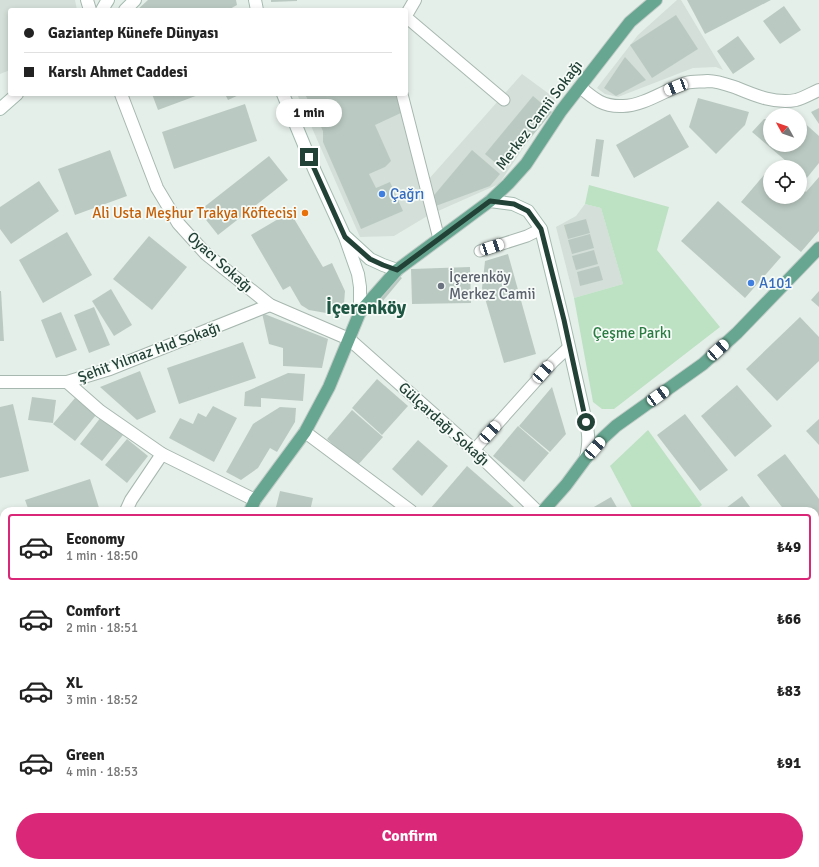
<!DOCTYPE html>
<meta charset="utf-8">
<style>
:root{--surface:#fff;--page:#f6f6f6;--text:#222;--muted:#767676;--line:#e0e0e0;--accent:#db2777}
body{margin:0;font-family:Signika,sans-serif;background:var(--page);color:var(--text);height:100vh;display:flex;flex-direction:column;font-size:15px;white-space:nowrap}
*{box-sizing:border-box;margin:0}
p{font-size:13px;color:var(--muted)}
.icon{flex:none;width:22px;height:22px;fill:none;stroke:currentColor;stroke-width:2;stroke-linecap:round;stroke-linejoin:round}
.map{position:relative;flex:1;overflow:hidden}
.details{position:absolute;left:0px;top:507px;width:819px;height:360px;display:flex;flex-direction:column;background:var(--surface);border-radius:12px 12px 0 0;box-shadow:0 2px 6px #0003}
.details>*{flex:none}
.banner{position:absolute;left:8px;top:8px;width:400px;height:88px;border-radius:4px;box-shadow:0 2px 6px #0003;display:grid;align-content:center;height:88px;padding:0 16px;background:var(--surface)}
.needle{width:26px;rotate:310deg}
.controls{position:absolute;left:763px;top:108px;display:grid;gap:8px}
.controls a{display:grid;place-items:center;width:44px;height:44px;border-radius:50%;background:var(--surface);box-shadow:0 2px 6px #0003;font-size:20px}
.end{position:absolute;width:18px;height:18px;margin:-9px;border:5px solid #234237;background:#fff;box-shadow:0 0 0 2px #fff}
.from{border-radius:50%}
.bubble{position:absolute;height:28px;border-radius:14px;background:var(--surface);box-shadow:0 2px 6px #0003;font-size:13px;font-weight:700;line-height:28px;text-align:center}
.car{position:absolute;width:12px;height:24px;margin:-12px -6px;border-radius:5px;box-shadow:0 0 3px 1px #0007;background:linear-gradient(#fff 24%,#345 0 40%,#fff 0 76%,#345 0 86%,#fff 0)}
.banner b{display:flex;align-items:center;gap:14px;height:38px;font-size:15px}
.banner b+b{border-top:1px solid var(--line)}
.banner i{width:10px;height:10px;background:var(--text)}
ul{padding:7px 0 0;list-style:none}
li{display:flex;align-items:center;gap:12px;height:66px;margin:0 8px 6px;padding:0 8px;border:2px solid transparent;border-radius:4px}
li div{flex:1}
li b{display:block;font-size:15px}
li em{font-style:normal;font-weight:700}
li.current{border-color:var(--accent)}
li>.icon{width:36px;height:36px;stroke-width:1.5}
.button{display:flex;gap:8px;margin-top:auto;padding:8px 16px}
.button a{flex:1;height:46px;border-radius:24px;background:var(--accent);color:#fff;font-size:16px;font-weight:700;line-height:46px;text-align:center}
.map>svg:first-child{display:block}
</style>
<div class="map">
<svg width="819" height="867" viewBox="0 0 819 867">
<rect width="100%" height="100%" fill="#e5efe9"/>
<g fill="#d3dfd8">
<polygon points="0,0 75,0 77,10 10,10 10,70 0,74"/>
<polygon points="677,0 681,0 723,70 716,67 693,68 618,97 605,94 597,88 638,35"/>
<polygon points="522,74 556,99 499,184 429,215 394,236 360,237 297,94 397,94 420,189"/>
<polygon points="585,204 601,208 623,284 574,298 556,227 576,216"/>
</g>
<g fill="#bde1c3">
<polygon points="589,185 669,207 657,250 720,327 614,409 602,409 593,402 574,298 623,284 601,208 585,204"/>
<polygon points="648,430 702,505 694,511 634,511 610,466"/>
<polygon points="819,524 819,687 815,679 815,528"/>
<polygon points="4,817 4,863 191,863 191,867 0,867 0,822"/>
</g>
<g fill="#bacac2">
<polygon points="148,0 236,0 237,5 228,10 137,10"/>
<polygon points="271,0 297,0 297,1 271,2"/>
<polygon points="687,0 771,0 705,34"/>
<polygon points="784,6 801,30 780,44 763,21"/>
<polygon points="676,15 698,49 652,78 630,45"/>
<polygon points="738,36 755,59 733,74 717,51"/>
<polygon points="625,57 646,80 616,96 604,88"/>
<polygon points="152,94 201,94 158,110"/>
<polygon points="225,94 241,94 228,100"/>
<polygon points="305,94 395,94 403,112 375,125 391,161 385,167 369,174 376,188 390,182 403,211 361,229 323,142 323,131"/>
<polygon points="533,96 552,112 504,170 485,154"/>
<polygon points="698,98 749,112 745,125 716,154 689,127"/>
<polygon points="245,104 257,141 174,169 162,132"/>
<polygon points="819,108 819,124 811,112"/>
<polygon points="670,114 689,147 634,178 616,145"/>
<polygon points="764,119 770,119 770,145 800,145 800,119 819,136 819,163 806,179 800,173 800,167 793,167 752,132"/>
<polygon points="596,139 604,140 599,177 591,176"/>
<polygon points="110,150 127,196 75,215 58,169"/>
<polygon points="472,150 500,174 490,186 433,207 430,200"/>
<polygon points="269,156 288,180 218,235 199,211"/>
<polygon points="770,168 770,197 800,197 800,187 806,192 819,177 819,231 801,252 741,202"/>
<polygon points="39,181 59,211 11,244 0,229 0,207"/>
<polygon points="718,201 781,257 745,298 681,241"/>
<polygon points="290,212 323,267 332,263 345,291 344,304 338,311 326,313 309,310 301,305 290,286 283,290 251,235"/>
<polygon points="586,219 590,233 568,239 564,225"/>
<polygon points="67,232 92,275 43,303 19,260"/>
<polygon points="590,234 594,248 572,254 568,240"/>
<polygon points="149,236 187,267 152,310 113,279"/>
<polygon points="594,250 598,264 576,270 572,256"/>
<polygon points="508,254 536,354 504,363 482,288 485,261"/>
<polygon points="599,266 603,280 580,286 577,272"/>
<polygon points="470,267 471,303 412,304 411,269"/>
<polygon points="398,275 402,278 382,302 378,298"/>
<polygon points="111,289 132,325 114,336 92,301"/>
<polygon points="0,291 1,291 4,341 0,341"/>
<polygon points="819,291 819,307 811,300"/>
<polygon points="94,307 110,345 89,353 74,315"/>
<polygon points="61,312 77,350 56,358 41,320"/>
<polygon points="262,313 328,339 322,368 283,366 283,348 269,344"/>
<polygon points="800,317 819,337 819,361 777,401 746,369"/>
<polygon points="243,342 256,378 179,404 167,368"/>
<polygon points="140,371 156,412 137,420 100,387"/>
<polygon points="288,373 305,374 303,401 261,398 261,407 244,406 245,392"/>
<polygon points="377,379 408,406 382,435 352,408"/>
<polygon points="737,385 772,426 735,457 701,416"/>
<polygon points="552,387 566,434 550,452 519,426"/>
<polygon points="32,397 56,400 53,423 28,420"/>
<polygon points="75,398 96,415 75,441 53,424"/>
<polygon points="13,404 29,471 0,478 0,407"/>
<polygon points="213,406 237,418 214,462 169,438 180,418 193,424 198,413 206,417"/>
<polygon points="280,407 296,408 295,422 277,452 270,448 258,468 241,480 226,472 253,424"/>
<polygon points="352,410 383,437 357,466 327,439"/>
<polygon points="685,414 728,470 700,491 657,435"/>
<polygon points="101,417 123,435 102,461 80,444"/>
<polygon points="819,419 819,445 806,431"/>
<polygon points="518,426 549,453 524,482 493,456"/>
<polygon points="127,439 148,456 127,483 105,465"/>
<polygon points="418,440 448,466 422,496 392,469"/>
<polygon points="785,454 819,499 819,517 815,520 815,511 785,511 757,475"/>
<polygon points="467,466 514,507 511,511 434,511 431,508"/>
<polygon points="90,479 100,511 29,511 25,500"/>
<polygon points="280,491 313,498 310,511 275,511"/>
<polygon points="742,496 753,511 722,511"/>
<polygon points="611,497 619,511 587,511"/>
<polygon points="3,554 4,559 4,577 0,578 0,555"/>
<polygon points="4,583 4,606 0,607 0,584"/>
<polygon points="4,613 4,648 0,649 0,614"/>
<polygon points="4,658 4,694 0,695 0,659"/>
<polygon points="819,725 819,755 817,757 815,754 815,728"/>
<polygon points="815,818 819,824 819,847 815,849"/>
<rect x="226" y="863" width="48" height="4"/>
<polygon points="293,863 352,863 353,867 293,867"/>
<polygon points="426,863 430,863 431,867 415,867"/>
<polygon points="774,863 795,863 789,867 776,867"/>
</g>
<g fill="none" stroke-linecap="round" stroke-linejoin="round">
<g stroke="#a7b8b0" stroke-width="13">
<g id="service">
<polyline points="406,17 504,100"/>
<polyline points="402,94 439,239"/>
<polyline points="480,251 527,236 541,229"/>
<polyline points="474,450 553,362 569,347"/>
</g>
</g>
<g stroke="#a7b8b0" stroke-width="14">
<g id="minor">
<polyline points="87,0 90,10"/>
<polyline points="408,12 415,0"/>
<path d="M580,87C594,99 603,107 623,106C643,106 667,89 686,83C693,81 701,82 708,81C718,81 728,85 737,88C756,96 776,104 796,100C804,98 812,93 819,90"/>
<polyline points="121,94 157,188 178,223 206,254 270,305 349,339 474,450 537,511"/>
<polyline points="0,382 67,382 110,369 270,305"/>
<polyline points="67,382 100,411 162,454 255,500"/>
<polyline points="305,432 411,511"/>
<polyline points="126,511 131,500 162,454"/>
<polyline points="0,764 4,778"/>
<polyline points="815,782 819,790"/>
<polyline points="0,810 4,805"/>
<polyline points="367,863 368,867"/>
<polyline points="748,863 750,867"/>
<polyline points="283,867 283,863"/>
<polyline points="713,867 718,863"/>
</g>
</g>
<g stroke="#a3bbb0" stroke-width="14">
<g id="secondary">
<polyline points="255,0 257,10"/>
<polyline points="102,10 106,3 108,0"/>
<polyline points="125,10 135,0"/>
<polyline points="283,94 314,169 345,237 358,274 360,287 360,312"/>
<polyline points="0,109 17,94"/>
<path d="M490,201L513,204L528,211L541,229L563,320L586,422C589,436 589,443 586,458"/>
<polyline points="346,237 370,259 383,265 397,270"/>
</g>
</g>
<g stroke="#c1cac7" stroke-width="14">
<g id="primary">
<polyline points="250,511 255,500 305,432 329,387 360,312 397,270 490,201 508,184 526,164 561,111 630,22 656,0"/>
<polyline points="543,511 566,485 586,458 603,438 616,426 703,364 737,333 819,248"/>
<polyline points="212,867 213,863"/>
</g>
</g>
<use href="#service" stroke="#fff" stroke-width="11"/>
<use href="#minor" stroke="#fff" stroke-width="12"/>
<use href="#secondary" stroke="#fff" stroke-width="12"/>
<use href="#primary" stroke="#67a690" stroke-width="12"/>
</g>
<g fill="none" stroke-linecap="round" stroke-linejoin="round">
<polyline stroke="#234237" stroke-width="5" points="309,157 345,237 370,259 383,265 397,270 490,201 514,204 528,211 541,229 564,320 586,422"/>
</g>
<g fill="#3f7fe0" stroke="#f6fbf8" stroke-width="1.5">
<circle cx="382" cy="194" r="4"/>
<circle cx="751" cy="283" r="4"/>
</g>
<circle fill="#e8710a" stroke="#f6fbf8" stroke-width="1.5" cx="305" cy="213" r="4"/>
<circle fill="#6b7280" stroke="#f6fbf8" stroke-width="1.5" cx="441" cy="286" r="4"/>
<g text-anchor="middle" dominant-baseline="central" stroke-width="3.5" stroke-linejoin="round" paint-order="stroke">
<g font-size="15" fill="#234237" stroke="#f6fbf8">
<text transform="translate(539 115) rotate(-53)">Merkez Camii Sokağı</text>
<text transform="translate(220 262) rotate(42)">Oyacı Sokağı</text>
<text transform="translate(149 352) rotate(-20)">Şehit Yılmaz Hıd Sokağı</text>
<text transform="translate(444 424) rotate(42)">Gülçardağı Sokağı</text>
</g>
<g font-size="15" fill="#366cbe" stroke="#f6fbf8" text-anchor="start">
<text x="390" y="194">Çağrı</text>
<text x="759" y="283">A101</text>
</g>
<g font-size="15" fill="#c56008" stroke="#f6fbf8" text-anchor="end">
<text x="297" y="213">Ali Usta Meşhur Trakya Köftecisi</text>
</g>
<g font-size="15" fill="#5b616d" stroke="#f6fbf8" text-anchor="start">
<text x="449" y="277">İçerenköy<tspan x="449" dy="17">Merkez Camii</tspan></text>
</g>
<g font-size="15" fill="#2a7c42" stroke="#f6fbf8">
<text x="632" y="333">Çeşme Parkı</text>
</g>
<g font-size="19" font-weight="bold" fill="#1d5642" stroke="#f6fbf8">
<text x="366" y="308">İçerenköy</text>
</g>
</g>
</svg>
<div class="controls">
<a><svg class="needle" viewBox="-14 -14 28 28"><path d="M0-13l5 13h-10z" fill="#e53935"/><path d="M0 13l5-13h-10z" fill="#767676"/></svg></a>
<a><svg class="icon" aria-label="locate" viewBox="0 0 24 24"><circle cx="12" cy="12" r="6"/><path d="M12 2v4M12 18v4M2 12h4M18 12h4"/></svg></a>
</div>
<i class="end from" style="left:586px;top:422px"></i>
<i class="end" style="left:309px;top:157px"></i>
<div class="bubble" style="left:276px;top:99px;width:66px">1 min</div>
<i class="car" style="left:676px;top:87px;rotate:249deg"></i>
<i class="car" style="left:492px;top:247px;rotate:72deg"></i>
<i class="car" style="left:718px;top:350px;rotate:48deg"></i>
<i class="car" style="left:543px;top:372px;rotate:42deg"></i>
<i class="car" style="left:658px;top:396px;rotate:54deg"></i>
<i class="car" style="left:490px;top:432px;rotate:42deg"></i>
<i class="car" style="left:595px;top:448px;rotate:41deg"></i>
<div class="banner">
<b><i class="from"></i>Gaziantep Künefe Dünyası</b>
<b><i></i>Karslı Ahmet Caddesi</b>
</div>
<section class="details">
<ul>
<li class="current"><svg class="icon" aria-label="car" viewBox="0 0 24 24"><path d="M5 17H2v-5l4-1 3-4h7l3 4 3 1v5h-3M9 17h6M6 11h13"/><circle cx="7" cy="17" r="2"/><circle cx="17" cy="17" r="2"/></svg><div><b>Economy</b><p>1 min · 18:50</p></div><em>₺49</em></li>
<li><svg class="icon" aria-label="car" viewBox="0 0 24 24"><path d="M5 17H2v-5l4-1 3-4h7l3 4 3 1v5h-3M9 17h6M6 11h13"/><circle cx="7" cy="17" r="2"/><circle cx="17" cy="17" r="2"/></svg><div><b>Comfort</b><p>2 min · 18:51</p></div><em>₺66</em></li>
<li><svg class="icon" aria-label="car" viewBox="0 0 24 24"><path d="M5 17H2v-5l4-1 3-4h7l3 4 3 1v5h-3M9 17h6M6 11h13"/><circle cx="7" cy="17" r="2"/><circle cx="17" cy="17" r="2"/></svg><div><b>XL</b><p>3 min · 18:52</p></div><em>₺83</em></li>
<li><svg class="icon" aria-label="car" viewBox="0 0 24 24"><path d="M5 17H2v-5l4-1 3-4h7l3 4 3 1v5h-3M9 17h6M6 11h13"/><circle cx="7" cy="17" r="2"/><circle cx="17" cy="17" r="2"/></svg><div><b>Green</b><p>4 min · 18:53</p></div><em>₺91</em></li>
</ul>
<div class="button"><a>Confirm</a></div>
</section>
</div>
